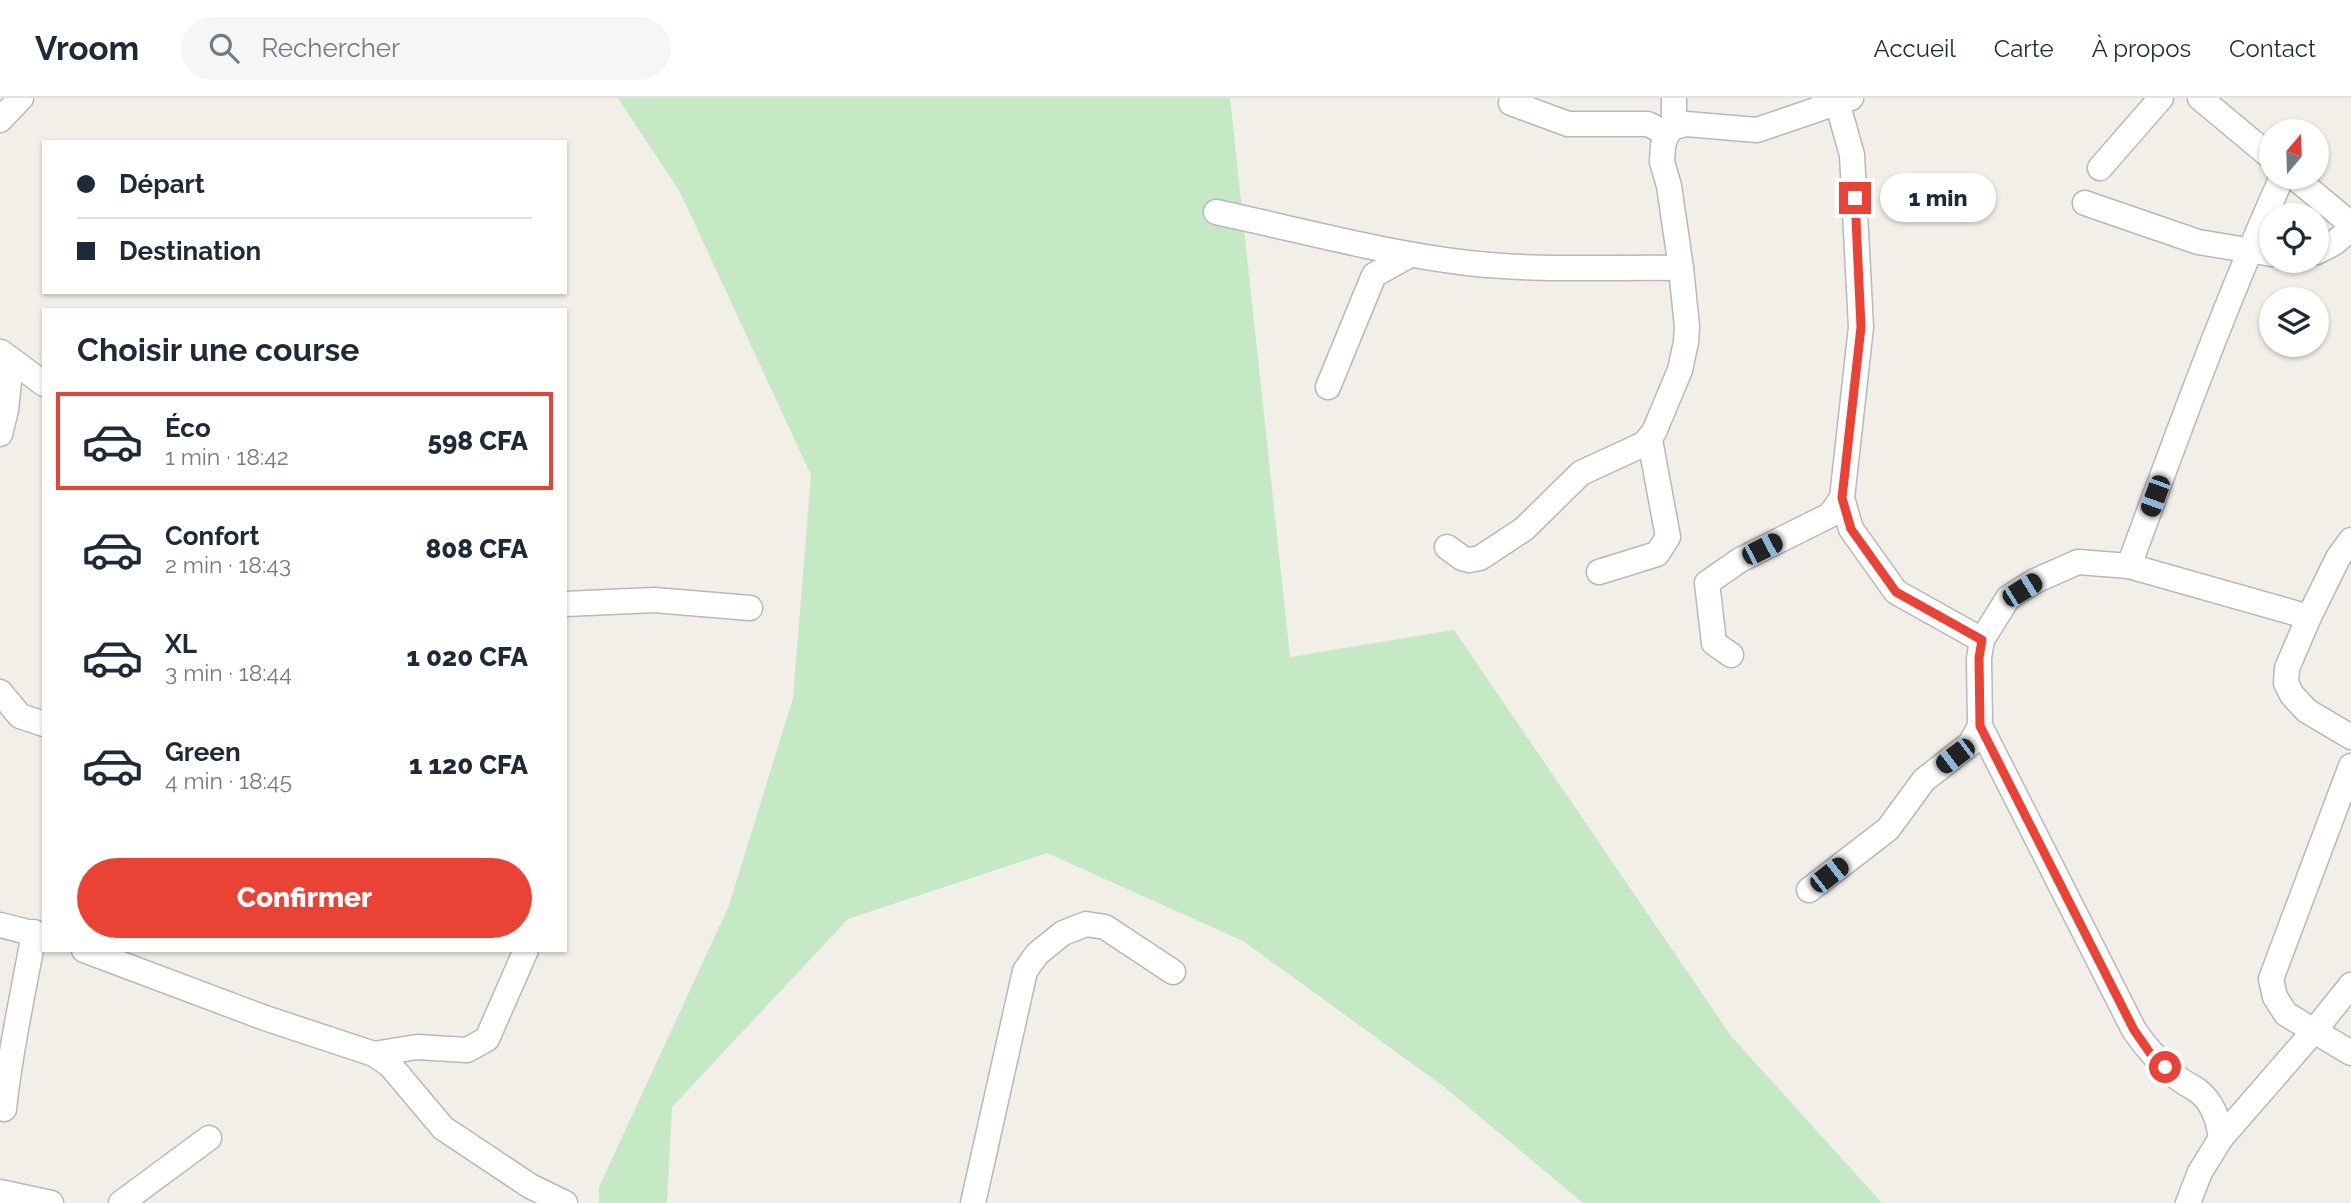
<!DOCTYPE html>
<html lang="fr">
<meta charset="utf-8">
<style>
:root{--surface:#fff;--page:#f6f6f7;--text:#1f2937;--muted:#747a83;--line:#e0e1e3;--accent:#ea4335}
body{margin:0;font-family:Raleway,sans-serif;background:var(--page);color:var(--text);height:100vh;display:flex;flex-direction:column;font-size:26px;white-space:nowrap}
*{box-sizing:border-box;margin:0}
p{font-size:23px;color:var(--muted)}
.icon{flex:none;width:38px;height:38px;fill:none;stroke:currentColor;stroke-width:2;stroke-linecap:round;stroke-linejoin:round}
.map{position:relative;flex:1;overflow:hidden}
.panel{position:absolute;left:42px;top:210px;width:525px;height:644px;display:flex;flex-direction:column;background:var(--surface);border-radius:0px;box-shadow:0 2px 5px #0004}
.panel>*{flex:none}
.guide{position:absolute;left:42px;top:42px;width:525px;height:154px;border-radius:0px;box-shadow:0 2px 5px #0004;display:grid;align-content:center;height:154px;padding:0 35px;background:var(--surface)}
.needle{width:46px;rotate:19deg}
.controls{position:absolute;left:2259px;top:21px;display:grid;gap:14px}
.controls a{display:grid;place-items:center;width:70px;height:70px;border-radius:50%;background:var(--surface);box-shadow:0 2px 5px #0004;font-size:35px}
.end{position:absolute;width:32px;height:32px;margin:-16px;border:9px solid #ea4335;background:#fff;box-shadow:0 0 0 4px #fff}
.from{border-radius:50%}
.bubble{position:absolute;height:49px;border-radius:24px;background:var(--surface);box-shadow:0 2px 5px #0004;font-size:23px;font-weight:800;line-height:49px;text-align:center}
.car{position:absolute;width:21px;height:42px;margin:-21px -10px;border-radius:9px;box-shadow:0 0 5px 2px #0007;background:linear-gradient(#222 24%,#8ab4d8 0 40%,#222 0 76%,#8ab4d8 0 86%,#222 0)}
.guide b{display:flex;align-items:center;gap:24px;height:66px;font-size:26px}
.guide b+b{border-top:2px solid var(--line)}
.guide i{width:18px;height:18px;background:var(--text)}
ul{padding:0;list-style:none}
li{display:flex;align-items:center;gap:21px;height:98px;margin:0 14px 10px;padding:0 21px;border:4px solid transparent;border-radius:0px}
li div{flex:1}
li b{display:block;font-size:26px}
li em{font-style:normal;font-weight:800}
li.current{border-color:var(--accent)}
li>.icon{width:63px;height:63px;stroke-width:1.5}
h2{padding:0 35px;font-size:32px;line-height:84px}
.action{display:flex;gap:14px;margin-top:auto;padding:14px 35px}
.action a{flex:1;height:80px;border-radius:42px;background:var(--accent);color:#fff;font-size:28px;font-weight:800;line-height:80px;text-align:center}
header{display:flex;align-items:center;gap:42px;box-sizing:border-box;height:98px;padding:0 35px;background:var(--surface);border-bottom:2px solid var(--line)}
header strong{font-size:33px}
nav{display:flex;gap:38px;margin-inline-start:auto;font-size:24px}
.search{width:490px;height:63px;background:var(--page);display:flex;align-items:center;gap:18px;box-sizing:border-box;padding:0 24px;border-radius:38px;color:var(--muted);font-size:26px}
.map>svg:first-child{display:block}
</style>
<header>
<strong>Vroom</strong>
<div class="search"><svg class="icon" aria-label="search" viewBox="0 0 24 24"><circle cx="10" cy="10" r="6"/><path d="M15 15l6 6"/></svg>Rechercher</div>
<nav><a>Accueil</a><a>Carte</a><a>À propos</a><a>Contact</a></nav>
</header>
<div class="map">
<svg width="2351" height="1105" viewBox="0 0 2351 1105">
<rect width="100%" height="100%" fill="#f1efe8"/>
<polygon fill="#c5e8c5" points="618,0 1230,0 1290,559 1454,532 1731,938 1882,1105 1583,1105 1443,988 1243,843 1047,755 848,821 672,1009 667,1105 599,1105 599,1089 728,810 793,600 811,377 680,94"/>
<g fill="none" stroke-linecap="round" stroke-linejoin="round">
<g stroke="#b5b8bc" stroke-width="27">
<g id="minor">
<polyline points="1836,0 1852,57 1861,229 1842,400 1851,431 1896,494 1982,542"/>
<polyline points="2200,0 2272,60"/>
<polyline points="1511,5 1568,26 1648,26 1667,36"/>
<polyline points="0,22 21,0"/>
<polyline points="1674,29 1674,0"/>
<polyline points="2100,70 2161,0"/>
<polyline points="2294,79 2351,126"/>
<polyline points="2085,105 2198,144 2272,156"/>
<path d="M1216,114C1300,132 1383,155 1468,165C1538,173 1610,169 1681,170"/>
<polyline points="2317,154 2334,145 2351,131"/>
<polyline points="1,254 44,286"/>
<polyline points="1328,289 1374,177 1410,157"/>
<polyline points="0,336 6,312 11,264"/>
<polyline points="2351,442 2338,460 2309,519 2287,570 2286,585 2292,597 2307,613 2351,639"/>
<polyline points="1447,449 1462,460 1469,462 1480,460 1524,431 1581,375 1644,346 1654,334 1680,272 1686,244 1687,229 1681,170 1669,88 1662,64 1663,47 1667,36 1674,29 1686,26 1757,32 1851,0"/>
<path d="M2129,468C2177,337 2225,206 2282,79"/>
<polyline points="1599,474 1657,456 1668,439 1650,342"/>
<polyline points="565,506 654,502 750,510"/>
<polyline points="1731,557 1714,545 1707,485 1740,462 1830,417 1842,400"/>
<polyline points="0,594 20,618 44,626"/>
<polyline points="2351,668 2271,881 2275,899 2286,916 2351,955"/>
<polyline points="1809,792 1888,731 1924,682 1970,646 1980,628"/>
<polyline points="0,827 44,838"/>
<polyline points="84,852 265,920 374,956 390,967 443,1030 530,1088 565,1105"/>
<polyline points="374,956 417,949 467,952 487,941 526,852"/>
<path d="M4,1011C10,951 24,893 34,834"/>
<path d="M2221,1040C2218,1021 2213,1004 2197,992C2191,988 2184,985 2178,980C2160,966 2147,951 2134,932L1980,628L1979,560L1982,542L2008,500L2035,483L2078,464L2129,468L2309,519"/>
<polyline points="0,1094 51,1105"/>
<polyline points="121,1105 209,1040"/>
<polyline points="973,1105 1025,873 1037,856 1063,835 1086,826 1105,829 1173,874"/>
<polyline points="2188,1105 2200,1074 2221,1040 2314,933 2351,887"/>
</g>
</g>
<use href="#minor" stroke="#fff" stroke-width="24"/>
</g>
<g fill="none" stroke-linecap="round" stroke-linejoin="round">
<polyline stroke="#ea4335" stroke-width="9" points="1855,100 1861,229 1842,400 1851,431 1896,494 1982,542 1979,560 1980,628 2134,932 2150,955 2165,969"/>
</g>
</svg>
<div class="controls">
<a><svg class="needle" viewBox="-14 -14 28 28"><path d="M0-13l5 13h-10z" fill="#e53935"/><path d="M0 13l5-13h-10z" fill="#747a83"/></svg></a>
<a><svg class="icon" aria-label="locate" viewBox="0 0 24 24"><circle cx="12" cy="12" r="6"/><path d="M12 2v4M12 18v4M2 12h4M18 12h4"/></svg></a>
<a><svg class="icon" aria-label="layers" viewBox="0 0 24 24"><path d="M12 4l9 5-9 5-9-5zM3 14l9 5 9-5"/></svg></a>
</div>
<i class="end from" style="left:2165px;top:969px"></i>
<i class="end" style="left:1855px;top:100px"></i>
<div class="bubble" style="left:1880px;top:75px;width:116px">1 min</div>
<i class="car" style="left:2155px;top:398px;rotate:200deg"></i>
<i class="car" style="left:1762px;top:451px;rotate:63deg"></i>
<i class="car" style="left:2022px;top:492px;rotate:58deg"></i>
<i class="car" style="left:1955px;top:658px;rotate:233deg"></i>
<i class="car" style="left:1829px;top:777px;rotate:52deg"></i>
<div class="guide">
<b><i class="from"></i>Départ</b>
<b><i></i>Destination</b>
</div>
<section class="panel">
<h2>Choisir une course</h2>
<ul>
<li class="current"><svg class="icon" aria-label="car" viewBox="0 0 24 24"><path d="M5 17H2v-5l4-1 3-4h7l3 4 3 1v5h-3M9 17h6M6 11h13"/><circle cx="7" cy="17" r="2"/><circle cx="17" cy="17" r="2"/></svg><div><b>Éco</b><p>1 min · 18:42</p></div><em>598 CFA</em></li>
<li><svg class="icon" aria-label="car" viewBox="0 0 24 24"><path d="M5 17H2v-5l4-1 3-4h7l3 4 3 1v5h-3M9 17h6M6 11h13"/><circle cx="7" cy="17" r="2"/><circle cx="17" cy="17" r="2"/></svg><div><b>Confort</b><p>2 min · 18:43</p></div><em>808 CFA</em></li>
<li><svg class="icon" aria-label="car" viewBox="0 0 24 24"><path d="M5 17H2v-5l4-1 3-4h7l3 4 3 1v5h-3M9 17h6M6 11h13"/><circle cx="7" cy="17" r="2"/><circle cx="17" cy="17" r="2"/></svg><div><b>XL</b><p>3 min · 18:44</p></div><em>1 020 CFA</em></li>
<li><svg class="icon" aria-label="car" viewBox="0 0 24 24"><path d="M5 17H2v-5l4-1 3-4h7l3 4 3 1v5h-3M9 17h6M6 11h13"/><circle cx="7" cy="17" r="2"/><circle cx="17" cy="17" r="2"/></svg><div><b>Green</b><p>4 min · 18:45</p></div><em>1 120 CFA</em></li>
</ul>
<div class="action"><a>Confirmer</a></div>
</section>
</div>
